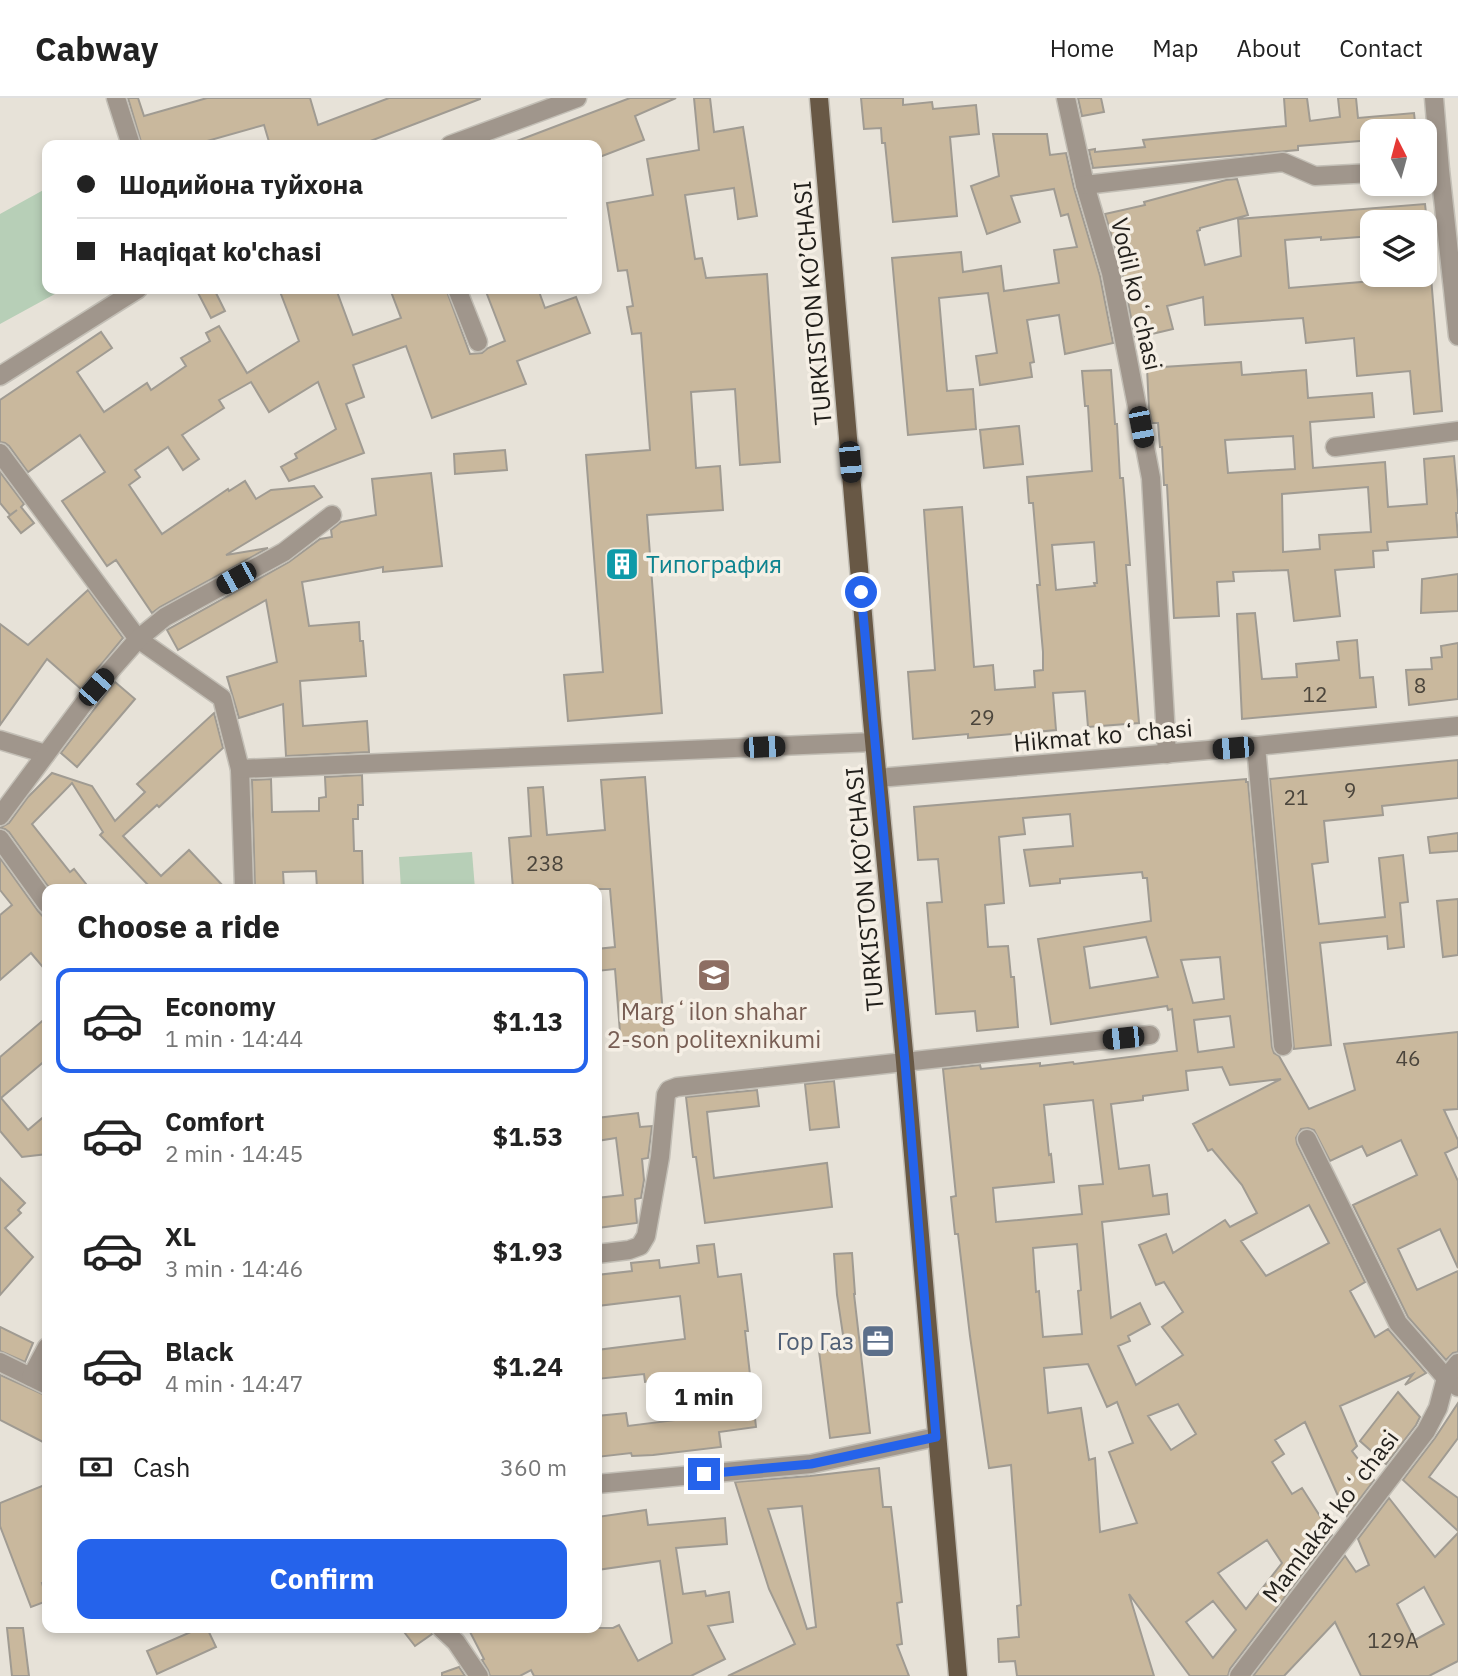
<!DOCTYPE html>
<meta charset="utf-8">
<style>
:root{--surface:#fff;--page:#f2f2f2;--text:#222;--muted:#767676;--line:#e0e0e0;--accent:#2563eb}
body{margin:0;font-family:"IBM Plex Sans",sans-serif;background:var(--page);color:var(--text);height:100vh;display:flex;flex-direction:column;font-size:26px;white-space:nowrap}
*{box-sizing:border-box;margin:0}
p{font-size:23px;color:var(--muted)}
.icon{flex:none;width:38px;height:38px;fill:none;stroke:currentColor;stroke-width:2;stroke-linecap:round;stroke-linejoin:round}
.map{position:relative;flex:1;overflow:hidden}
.drawer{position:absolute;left:42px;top:786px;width:560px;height:749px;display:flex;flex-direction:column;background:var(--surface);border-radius:14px;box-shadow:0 4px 10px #0003}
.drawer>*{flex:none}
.hud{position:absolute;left:42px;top:42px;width:560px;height:154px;border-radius:14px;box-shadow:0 4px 10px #0003;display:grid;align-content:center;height:154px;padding:0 35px;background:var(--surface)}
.needle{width:46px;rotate:354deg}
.buttons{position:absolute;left:1360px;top:21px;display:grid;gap:14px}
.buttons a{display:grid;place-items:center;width:77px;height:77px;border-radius:14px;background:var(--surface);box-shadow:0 4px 10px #0003;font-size:35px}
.end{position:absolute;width:32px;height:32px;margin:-16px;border:9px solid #2563eb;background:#fff;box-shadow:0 0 0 4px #fff}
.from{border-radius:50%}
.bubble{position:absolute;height:49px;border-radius:14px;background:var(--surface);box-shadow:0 4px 10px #0003;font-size:23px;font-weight:700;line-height:49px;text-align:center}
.car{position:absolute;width:21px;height:42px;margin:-21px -10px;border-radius:9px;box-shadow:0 0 5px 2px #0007;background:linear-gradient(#222 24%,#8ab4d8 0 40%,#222 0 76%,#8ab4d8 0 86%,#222 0)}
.hud b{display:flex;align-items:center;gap:24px;height:66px;font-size:26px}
.hud b+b{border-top:2px solid var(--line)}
.hud i{width:18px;height:18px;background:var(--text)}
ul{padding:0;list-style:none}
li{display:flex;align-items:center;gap:21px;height:105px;margin:0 14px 10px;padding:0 21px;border:4px solid transparent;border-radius:14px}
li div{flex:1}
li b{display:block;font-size:26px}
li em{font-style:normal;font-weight:700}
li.active{border-color:var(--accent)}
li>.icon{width:63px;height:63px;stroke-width:1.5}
h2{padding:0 35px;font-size:32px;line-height:84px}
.pay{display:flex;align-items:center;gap:18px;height:77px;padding:0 35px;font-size:26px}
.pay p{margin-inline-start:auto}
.cta{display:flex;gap:14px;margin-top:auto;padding:14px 35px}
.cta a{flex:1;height:80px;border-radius:14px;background:var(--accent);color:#fff;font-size:28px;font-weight:700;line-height:80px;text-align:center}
header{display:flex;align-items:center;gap:42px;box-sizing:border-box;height:98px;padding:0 35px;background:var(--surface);border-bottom:2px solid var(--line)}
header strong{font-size:33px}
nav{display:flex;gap:38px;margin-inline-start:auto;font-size:24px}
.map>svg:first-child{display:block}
</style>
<header>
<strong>Cabway</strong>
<nav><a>Home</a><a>Map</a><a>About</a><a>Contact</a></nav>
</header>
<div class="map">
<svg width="1458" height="1578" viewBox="0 0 1458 1578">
<rect width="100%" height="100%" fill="#e7e2d8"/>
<g fill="#b7cfb7">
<polygon points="47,90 47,191 64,191 0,226 0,116"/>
<polygon points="472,754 475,791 401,791 399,759"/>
</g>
<g fill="#c9b89d" stroke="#a09b92" stroke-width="2" fill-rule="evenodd">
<polygon points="128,0 138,0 144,18 207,0 310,0 318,27 389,0 480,0 480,1 360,47 270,47 264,27 193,47 142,47"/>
<polygon points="630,0 676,0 635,18 644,42 597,60 597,47 509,47 509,46"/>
<polygon points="694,0 710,0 714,34 743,29 757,118 738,121 734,90 685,97 695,161 702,160 706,180 767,176 780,364 740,367 735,291 691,294 696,370 720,368 723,412 647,417 662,615 568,623 564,577 603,574 586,357 650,352 641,235 632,236 627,209 633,208 627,172 618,173 607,105 653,97 647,61 699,52"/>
<polygon points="861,0 903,0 903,7 932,4 933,11 976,7 979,36 950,39 957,118 893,124 885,45 882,45 881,30 864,31"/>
<polygon points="1078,0 1101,0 1104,14 1082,18"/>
<polygon points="1284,0 1307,0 1310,23 1340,19 1338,0 1356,0 1358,20 1414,15 1416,33 1372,33 1372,42 1298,48 1298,52 1093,70 1089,52 1095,51 1095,54 1145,49 1143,42 1286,28"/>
<polygon points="993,36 1047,36 1050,57 1066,55 1074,90 1100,178 1113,245 1065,256 1059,217 1027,222 1034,264 1030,265 1032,279 980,287 976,258 997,255 988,195 939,200 947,293 973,291 976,331 908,337 892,160 961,154 963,174 1001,168 1004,193 1059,185 1054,152 1077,149 1068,116 1061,118 1054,91 1011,98 1020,124 987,136 971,88 999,78"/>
<polygon points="1237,81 1248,117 1200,130 1200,132 1197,133 1205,167 1241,158 1238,121 1425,106 1427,124 1372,124 1372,138 1321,142 1321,139 1285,142 1289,190 1373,183 1372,177 1388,177 1389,182 1431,179 1442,313 1414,316 1410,273 1357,278 1354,240 1306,245 1303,220 1205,227 1203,199 1167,208 1173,231 1135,240 1122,173 1105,116 1145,107 1144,104 1226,82"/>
<polygon points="196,191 214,191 225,213 211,220"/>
<polygon points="279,191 336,191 353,237 401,220 390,191 446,191 470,256 482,255 488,250 505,243 485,191 538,191 545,210 576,199 590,235 517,263 526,286 432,320 406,248 353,267 364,299 346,306 364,355 289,383 281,369 297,360 295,356 336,331 318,284 269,314 251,284 219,302 224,310 182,337 199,361 183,372 168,349 135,372 140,379 129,387 162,436 228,391 229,393 245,383 256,401 271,392 314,388 322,399 226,457 268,450 160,509 152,515 116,462 107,468 62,403 105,374 80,337 28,374 9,348 5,345 0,344 0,302 101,234 112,250 77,274 104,314 147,285 151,292 186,268 181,260 210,243 206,235 219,228 247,275 299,243"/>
<path d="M1241,264L1242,277L1306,272L1308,300L1372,295L1374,319L1310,324L1313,370L1385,364L1388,409L1427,406L1424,361L1454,358L1458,403V415H1456L1458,439L1387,444L1388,452L1373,453L1374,469L1335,472L1340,518L1294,523L1288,472L1233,474L1234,483L1217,484L1219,518L1174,520L1167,387H1164L1162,349H1160L1158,325H1152L1149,311L1147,270ZM1293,338L1295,371L1228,375L1225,342ZM1368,389L1371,434L1319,437L1320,451L1283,454L1282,396Z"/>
<path d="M1111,272L1115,326H1117L1120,380H1123L1130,467H1126L1139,625L1088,629L1085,593L1053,595L1056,632L968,640V636L913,641L908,574L935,572L924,412L962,409L974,569L993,567L995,592L1035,589L1034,573L1043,572V554L1037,487H1040L1033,405H1029L1027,379L1092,373L1088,308H1085L1082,273ZM1094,444L1097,485H1094L1095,488L1056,492L1052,447Z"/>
<polygon points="1019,328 1023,366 984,370 980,332"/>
<polygon points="505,352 507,372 455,376 454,356"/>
<polygon points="0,374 24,406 21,409 34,425 21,435 8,419 17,412 10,417 0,405"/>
<polygon points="431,375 442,468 383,474 383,469 302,484 309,528 359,524 360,543 363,543 366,578 300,583 303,628 367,623 369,654 286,658 283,606 239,620 227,579 277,564 266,502 178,552 167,532 289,464 320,441 332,439 331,432 341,424 376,417 372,381"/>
<polygon points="1458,476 1458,513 1421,515 1422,481"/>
<polygon points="88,492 123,540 81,591 47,561 0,627 0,526 28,547"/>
<polygon points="1255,515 1262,581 1297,579 1296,566 1339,562 1337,544 1357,542 1360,580 1373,579 1376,609 1242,621 1237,516"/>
<polygon points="1458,545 1458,601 1409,607 1406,572 1432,571 1431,560 1442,559 1441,548"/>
<polygon points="115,584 135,601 77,669 61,655"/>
<polygon points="214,615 223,650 159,709 157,707 123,738 161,778 189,752 226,791 148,791 150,789 100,737 103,734 72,685 32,726 70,774 74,771 90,791 50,791 9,734 5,731 0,730 9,725 28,699 52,675 92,688 115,723 145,694 137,686"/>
<polygon points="1458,662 1458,700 1382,708 1383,717 1324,723 1328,764 1312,766 1319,826 1385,819 1379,760 1403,757 1408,804 1400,805 1404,849 1388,851 1387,838 1320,845 1331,947 1294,951 1270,681"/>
<polygon points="362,677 363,707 358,707 358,721 353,721 354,753 362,753 363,791 317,791 316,773 283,774 284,791 255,791 252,682 271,681 272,714 319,713 319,700 326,699 325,679"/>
<polygon points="645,679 665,944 621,947 615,871 597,873 597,851 615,849 610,791 513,791 509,740 531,738 528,690 543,689 547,737 605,732 601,682"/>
<path d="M1246,681V684H1248L1272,949L1274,955L1279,958L1309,1011L1355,992L1344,946L1458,934V1011L1444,1012L1458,1042V1049L1445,1055L1458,1083V1170L1440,1131L1398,1151L1417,1192L1458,1173V1254L1453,1255L1446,1262L1408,1219L1353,1107L1417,1077L1401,1042L1367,1058L1362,1048L1330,1063L1314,1032L1308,1030L1301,1031L1296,1040L1297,1046L1365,1184L1350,1193L1375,1239L1388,1231L1426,1275L1405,1287L1413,1276L1340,1308L1357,1348L1352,1353L1374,1382L1347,1418L1305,1324L1275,1342L1284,1356L1272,1364L1292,1396L1302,1390L1332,1437L1230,1571L1228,1578H1190L1129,1496L1154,1578H1017L1015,1563L999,1564L998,1541L1019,1539L1017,1508L1021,1507L1011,1367L989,1370L970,1238L958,1136H955L951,1099L956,1098L943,971L980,967L981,971L1040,965V968L1073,964L1074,966L1177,953L1172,911L1168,912L1167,908L1051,926L1038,841L1151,823L1147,780H1143L1142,774L1060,781V785L1030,788L1024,752L1073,748L1070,716L1023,720L1025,736L999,739L1004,805L985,807L988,849L1008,848L1011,879H1014L1018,929L977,933L975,913L936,916L927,805L942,804L938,761L918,762L914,709ZM1146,839L1158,879L1090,890L1084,849ZM1220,859L1224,901L1193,905L1181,862ZM1230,918L1234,949L1198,954L1194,922ZM1222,969L1230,987L1281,981L1193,1026L1208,1053L1212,1051L1242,1087L1257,1115L1230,1129L1225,1122L1173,1155L1166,1136L1139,1147L1156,1187L1164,1184L1183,1214L1162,1229L1183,1257L1136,1287L1118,1248L1130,1243L1128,1238L1150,1226L1140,1205L1111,1220L1102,1124L1169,1116L1167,1096L1153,1098L1149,1067L1119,1071L1111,1006L1143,1002V998L1188,992L1186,973ZM1093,1002L1103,1086L1079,1088L1082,1116L996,1124L993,1090L1054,1084L1051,1056L1049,1057L1044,1007ZM1309,1107L1329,1145L1266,1178L1241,1143ZM1077,1146L1081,1192L1078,1193L1082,1236L1043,1239L1039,1193L1036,1194L1033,1150ZM1088,1266L1107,1309L1117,1304L1133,1345L1109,1354L1137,1425L1100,1434L1095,1360L1089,1362L1081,1310L1048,1315L1044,1270ZM1178,1306L1196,1336L1171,1352L1148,1318ZM1267,1442L1282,1465L1246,1511L1218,1475ZM1213,1503L1236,1532L1213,1560L1186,1524Z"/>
<polygon points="1458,735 1458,753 1430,755 1428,739"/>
<polygon points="0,760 38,813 47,823 47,874 31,855 0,882 0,817 12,807 0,792"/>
<polygon points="1458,801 1458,857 1443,859 1437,803"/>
<polygon points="47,919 47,961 1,1000 28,1032 47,1016 47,1056 22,1059 0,1033 0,959"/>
<polygon points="834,983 839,1029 810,1032 805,986"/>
<polygon points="757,992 759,1008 707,1014 714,1080 827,1065 832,1109 705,1125 696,1059 693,1059 686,999"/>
<polygon points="638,1015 640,1029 652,1028 648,1060 642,1061 644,1082 641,1100 635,1101 637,1125 597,1130 597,1100 623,1097 616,1040 597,1043 597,1020"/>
<polygon points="0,1080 25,1105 18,1112 21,1115 5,1130 33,1159 0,1197"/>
<polygon points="714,1146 718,1179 741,1176 748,1233 745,1233 756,1329 719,1334 721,1349 653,1357 632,1358 631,1355 597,1359 597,1318 626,1315 628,1328 684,1321 678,1280 645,1284 644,1276 597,1281 597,1252 685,1241 680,1198 597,1208 597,1177 632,1173 631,1165 659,1162 660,1170 699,1165 697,1148"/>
<polygon points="852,1155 855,1196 854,1196 870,1335 830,1340 819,1253 845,1250 837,1197 834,1156"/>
<polygon points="0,1229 33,1245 25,1264 0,1253"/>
<polygon points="0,1277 47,1298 47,1346 0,1322"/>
<polygon points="1398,1294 1420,1319 1416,1327 1386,1366 1360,1343"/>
<polygon points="1458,1305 1458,1340 1429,1379 1458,1400 1458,1433 1403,1382 1435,1340"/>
<path d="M879,1370L883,1409H891L902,1504L897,1505L902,1546L897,1547L909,1578H728L795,1546L769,1491L735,1384L810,1378ZM802,1408L816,1529L807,1531L768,1411Z"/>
<polygon points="47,1386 47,1484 42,1485 47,1503 31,1509 0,1428 0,1405"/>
<path d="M1389,1400L1435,1459L1458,1435V1563L1429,1578H1361L1335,1524L1284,1578H1253L1345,1458L1356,1474L1369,1467L1358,1441ZM1424,1489L1444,1526L1415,1542L1397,1506Z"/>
<polygon points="646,1412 648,1427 725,1420 727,1446 676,1450 683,1496 705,1493 706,1498 729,1494 733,1524 708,1528 725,1561 691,1578 534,1578 531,1572 520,1578 490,1578 488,1572 482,1562 484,1561 468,1530 613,1530 619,1527 638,1563 672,1545 660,1463 597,1472 597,1419"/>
<polygon points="7,1530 23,1530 29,1578 12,1578"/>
<polygon points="200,1530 207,1530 216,1549 157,1576 147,1553"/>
<polygon points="401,1530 430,1530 432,1536 415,1548"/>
<polygon points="459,1569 465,1578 442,1578 442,1575"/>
</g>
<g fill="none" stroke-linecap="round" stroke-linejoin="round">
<g stroke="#c3bfb6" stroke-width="21">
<g id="minor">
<polyline points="116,0 131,47"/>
<polyline points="1066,0 1085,87 1111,175 1151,380 1167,656"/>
<polyline points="1434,0 1440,72 1458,238"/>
<polyline points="450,47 577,0"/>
<polyline points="1085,87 1283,64 1315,78 1372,75"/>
<polyline points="457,191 478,244"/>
<polyline points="0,278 138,191"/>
<polyline points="1335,349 1458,333"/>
<polyline points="0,355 138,541 222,600 240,671 244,791"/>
<polyline points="0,642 46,656"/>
<polyline points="1256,648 1283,948"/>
<polyline points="240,671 874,644"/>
<polyline points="878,680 1256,648 1458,628"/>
<polyline points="0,718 96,589 138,541 165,519 284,454 332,417"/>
<polyline points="0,741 47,806"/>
<polyline points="1307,1041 1398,1225 1446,1280 1458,1289"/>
<polyline points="597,1156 629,1152 640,1148 646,1138 660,1059 666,997 669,992 677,989 1150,937"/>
<polyline points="0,1264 47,1287"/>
<polyline points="31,1279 47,1249"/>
<polyline points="597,1386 811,1366 936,1339"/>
<polyline points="441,1530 456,1544 479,1578"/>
<polyline points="1239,1578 1426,1333 1438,1310 1446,1280 1458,1265"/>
</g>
</g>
<g stroke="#c3bfb6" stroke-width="21">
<polyline id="major" points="819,0 872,622 905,964 958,1578"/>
</g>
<use href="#minor" stroke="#a0968c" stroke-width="18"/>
<use href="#major" stroke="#685845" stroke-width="18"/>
</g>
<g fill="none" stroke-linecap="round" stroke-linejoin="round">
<polyline stroke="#2563eb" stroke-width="9" points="704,1376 811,1366 936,1339 905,964 861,494"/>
</g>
<defs>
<g id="building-square" transform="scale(1.75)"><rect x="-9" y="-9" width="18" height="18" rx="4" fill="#0f9aa8" stroke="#f5efe5"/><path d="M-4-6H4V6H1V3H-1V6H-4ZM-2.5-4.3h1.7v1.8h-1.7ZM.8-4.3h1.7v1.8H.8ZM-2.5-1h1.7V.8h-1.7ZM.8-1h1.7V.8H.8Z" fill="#fff"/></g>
<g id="university-square" transform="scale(1.75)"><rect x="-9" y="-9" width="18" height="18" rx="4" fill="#8d6e63" stroke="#f5efe5"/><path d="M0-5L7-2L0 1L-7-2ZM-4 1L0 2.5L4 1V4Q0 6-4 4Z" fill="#fff"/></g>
<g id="office-square" transform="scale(1.75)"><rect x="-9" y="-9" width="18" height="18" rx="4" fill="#5c6f8a" stroke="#f5efe5"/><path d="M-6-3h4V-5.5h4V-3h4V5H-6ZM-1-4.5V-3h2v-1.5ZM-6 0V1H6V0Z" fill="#fff"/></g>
</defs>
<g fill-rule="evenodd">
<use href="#building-square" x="622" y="466"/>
<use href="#university-square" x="714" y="877"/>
<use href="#office-square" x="878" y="1243"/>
</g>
<g text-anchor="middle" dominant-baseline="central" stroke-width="7" stroke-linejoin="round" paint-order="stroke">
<g font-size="21" fill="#4b453c">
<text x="1420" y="587">8</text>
<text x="1315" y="596">12</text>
<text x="982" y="619">29</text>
<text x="1350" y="692">9</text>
<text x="1296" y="699">21</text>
<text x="545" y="765">238</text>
<text x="1408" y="960">46</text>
<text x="1393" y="1542">129А</text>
</g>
<g font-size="24" fill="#211f1b" stroke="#f5efe5">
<text transform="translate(1137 196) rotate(77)">Vodil koʻchasi</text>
<text transform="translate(812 205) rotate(-95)">TURKISTON KO’CHASI</text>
<text transform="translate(1103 637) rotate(-5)">Hikmat koʻchasi</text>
<text transform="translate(864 791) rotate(-95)">TURKISTON KO’CHASI</text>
<text transform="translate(1330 1418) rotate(-53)">Mamlakat koʻchasi</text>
</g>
<g font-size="24" fill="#0d838f" stroke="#f5efe5" text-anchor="start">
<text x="646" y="466">Типография</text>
</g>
<g font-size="24" fill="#785e54" stroke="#f5efe5">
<text x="714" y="913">Margʻilon shahar<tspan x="714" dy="28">2-son politexnikumi</tspan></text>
</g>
<g font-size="24" fill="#4e5e75" stroke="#f5efe5" text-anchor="end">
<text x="854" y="1243">Гор Газ</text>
</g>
</g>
</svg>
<div class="buttons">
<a><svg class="needle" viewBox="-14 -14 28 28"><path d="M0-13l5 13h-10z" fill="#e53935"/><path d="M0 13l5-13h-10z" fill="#767676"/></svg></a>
<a><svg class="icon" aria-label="layers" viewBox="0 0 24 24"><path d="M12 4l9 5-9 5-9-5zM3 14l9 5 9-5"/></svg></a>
</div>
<i class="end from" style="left:861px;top:494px"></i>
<i class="end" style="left:704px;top:1376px"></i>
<div class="bubble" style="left:646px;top:1274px;width:116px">1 min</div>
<i class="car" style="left:1141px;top:329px;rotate:169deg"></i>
<i class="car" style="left:850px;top:364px;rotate:175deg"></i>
<i class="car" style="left:236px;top:480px;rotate:241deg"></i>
<i class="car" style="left:96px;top:589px;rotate:41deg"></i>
<i class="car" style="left:764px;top:649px;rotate:88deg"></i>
<i class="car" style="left:1233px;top:650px;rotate:265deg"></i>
<i class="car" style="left:1123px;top:940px;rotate:264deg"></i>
<div class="hud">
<b><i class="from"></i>Шодийона туйхона</b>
<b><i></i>Haqiqat ko'chasi</b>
</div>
<section class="drawer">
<h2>Choose a ride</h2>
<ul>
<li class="active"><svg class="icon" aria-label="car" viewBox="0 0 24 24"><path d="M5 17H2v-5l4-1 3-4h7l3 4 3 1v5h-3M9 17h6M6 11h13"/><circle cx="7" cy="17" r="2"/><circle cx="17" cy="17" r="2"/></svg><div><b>Economy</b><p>1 min · 14:44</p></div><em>$1.13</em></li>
<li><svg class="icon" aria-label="car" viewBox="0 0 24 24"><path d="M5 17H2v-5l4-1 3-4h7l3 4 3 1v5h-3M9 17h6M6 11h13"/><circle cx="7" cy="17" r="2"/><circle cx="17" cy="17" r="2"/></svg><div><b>Comfort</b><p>2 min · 14:45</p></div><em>$1.53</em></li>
<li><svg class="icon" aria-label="car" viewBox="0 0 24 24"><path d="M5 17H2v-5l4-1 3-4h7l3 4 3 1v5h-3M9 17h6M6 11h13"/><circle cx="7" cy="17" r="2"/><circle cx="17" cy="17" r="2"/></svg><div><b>XL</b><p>3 min · 14:46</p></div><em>$1.93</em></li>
<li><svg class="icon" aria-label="car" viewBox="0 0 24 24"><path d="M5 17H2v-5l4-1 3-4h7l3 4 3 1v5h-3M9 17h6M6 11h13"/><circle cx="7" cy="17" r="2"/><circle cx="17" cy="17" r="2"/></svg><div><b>Black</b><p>4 min · 14:47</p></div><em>$1.24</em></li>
</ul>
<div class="pay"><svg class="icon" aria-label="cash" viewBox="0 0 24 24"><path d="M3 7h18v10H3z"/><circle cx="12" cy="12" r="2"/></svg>Cash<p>360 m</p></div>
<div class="cta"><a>Confirm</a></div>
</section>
</div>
